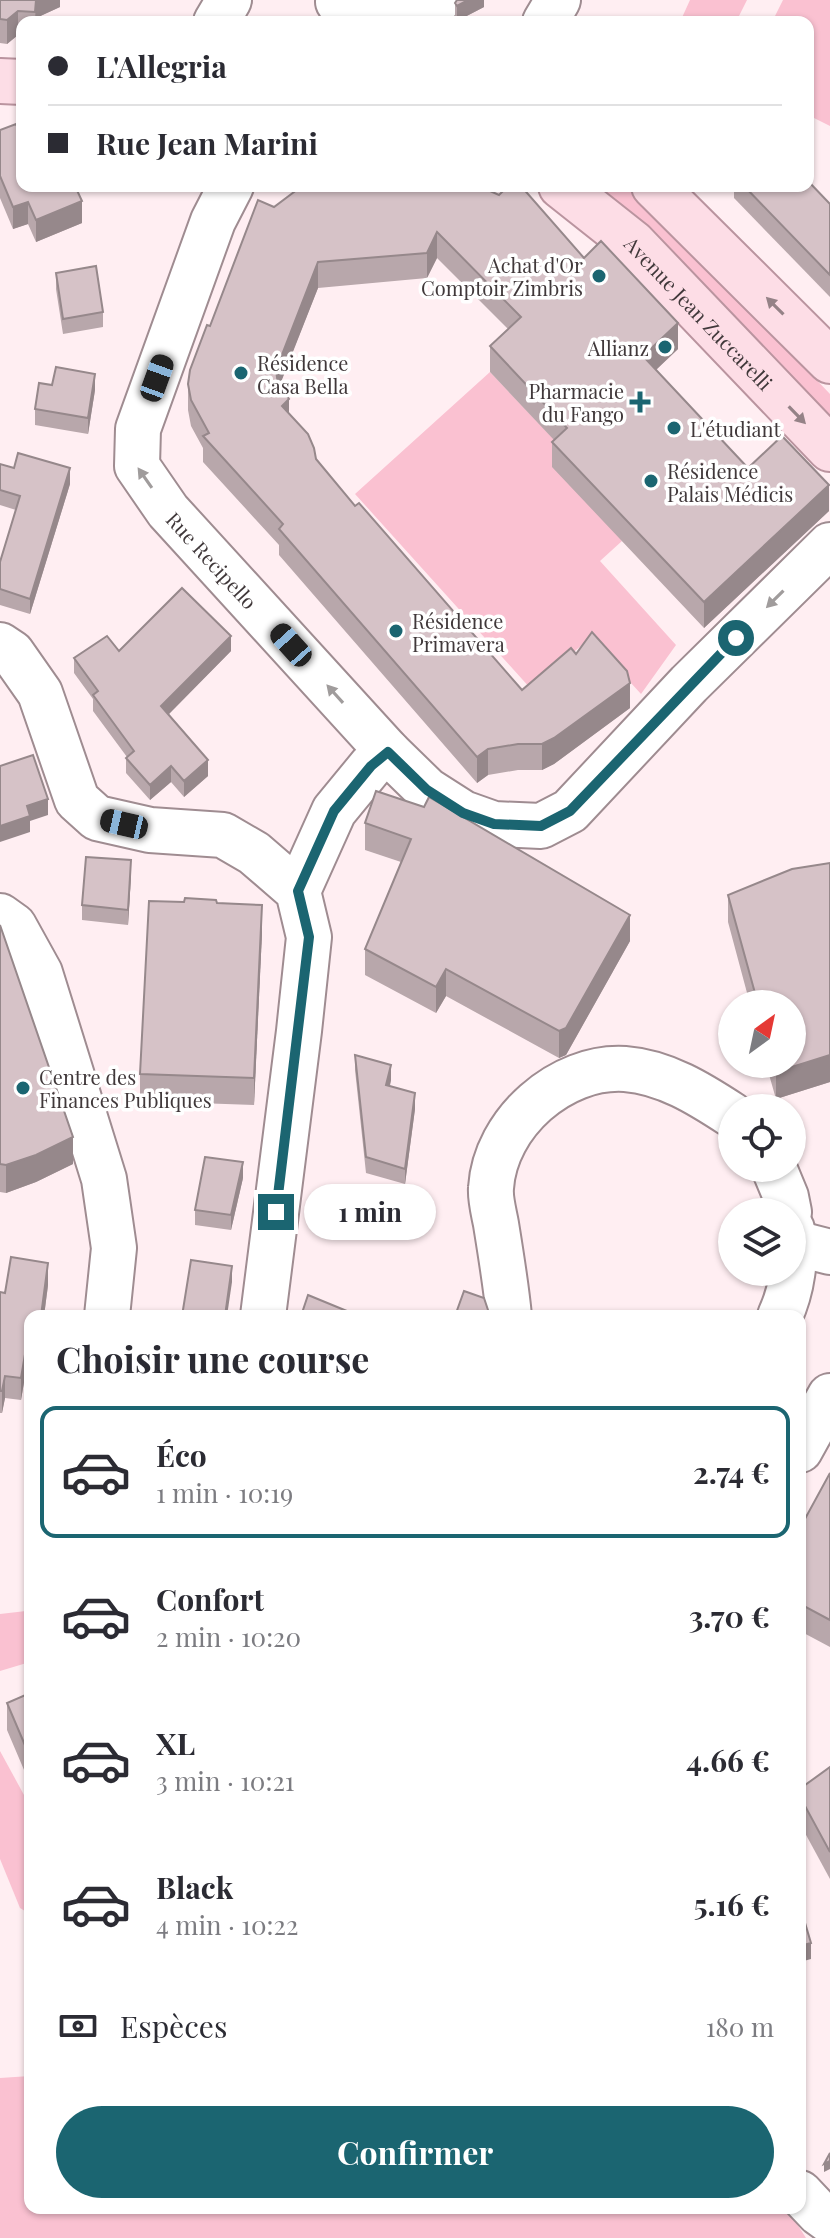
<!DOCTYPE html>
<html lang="fr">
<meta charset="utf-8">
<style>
:root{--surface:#fff;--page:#f2f2f3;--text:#2b2b33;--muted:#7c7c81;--line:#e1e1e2;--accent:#1b6571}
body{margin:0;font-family:"Playfair Display",serif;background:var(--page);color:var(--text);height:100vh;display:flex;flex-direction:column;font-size:30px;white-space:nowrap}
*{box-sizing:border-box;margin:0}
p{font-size:26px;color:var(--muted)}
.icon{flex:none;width:44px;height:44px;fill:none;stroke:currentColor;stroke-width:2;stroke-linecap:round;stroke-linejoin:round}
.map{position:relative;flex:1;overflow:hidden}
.sheet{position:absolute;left:24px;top:1310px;width:782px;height:904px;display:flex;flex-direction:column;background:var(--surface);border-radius:16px;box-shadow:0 2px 6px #0004}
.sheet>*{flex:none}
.top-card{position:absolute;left:16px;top:16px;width:798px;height:176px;border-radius:16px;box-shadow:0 2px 6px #0004;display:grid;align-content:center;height:176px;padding:0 32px;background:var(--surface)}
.needle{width:52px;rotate:33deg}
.tools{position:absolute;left:718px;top:990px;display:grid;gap:16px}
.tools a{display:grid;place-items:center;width:88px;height:88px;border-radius:50%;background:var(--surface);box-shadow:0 2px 6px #0004;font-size:40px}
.end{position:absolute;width:36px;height:36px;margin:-18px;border:10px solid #1b6571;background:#fff;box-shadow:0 0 0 4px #fff}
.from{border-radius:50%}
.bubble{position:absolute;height:56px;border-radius:28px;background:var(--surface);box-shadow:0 2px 6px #0004;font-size:26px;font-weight:700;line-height:56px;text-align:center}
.car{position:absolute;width:24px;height:48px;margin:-24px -12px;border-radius:10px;box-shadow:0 0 6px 2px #0007;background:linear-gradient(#222 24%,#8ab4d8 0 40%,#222 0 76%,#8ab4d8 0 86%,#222 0)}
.top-card b{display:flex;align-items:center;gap:28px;height:76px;font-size:30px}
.top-card b+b{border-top:2px solid var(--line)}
.top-card i{width:20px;height:20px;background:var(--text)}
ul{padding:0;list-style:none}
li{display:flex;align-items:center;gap:24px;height:132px;margin:0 16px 12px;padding:0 16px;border:4px solid transparent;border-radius:16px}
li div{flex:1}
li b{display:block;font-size:30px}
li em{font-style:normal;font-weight:700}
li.on{border-color:var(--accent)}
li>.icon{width:72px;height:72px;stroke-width:1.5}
h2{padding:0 32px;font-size:36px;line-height:96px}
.pay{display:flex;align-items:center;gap:20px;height:88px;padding:0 32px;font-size:30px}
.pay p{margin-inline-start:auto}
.action{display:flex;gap:16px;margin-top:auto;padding:16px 32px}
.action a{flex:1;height:92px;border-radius:48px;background:var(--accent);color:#fff;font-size:32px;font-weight:700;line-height:92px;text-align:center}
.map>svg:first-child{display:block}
</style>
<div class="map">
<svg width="830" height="2238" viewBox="0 0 830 2238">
<rect width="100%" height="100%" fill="#ffeef2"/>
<g fill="#fac1d1">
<polygon points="690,0 747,0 736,22 680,22"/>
<polygon points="783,0 830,0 830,126 808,115 808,22 772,22"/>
<polygon points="597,186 626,186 647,203 830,394 830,420 623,207"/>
<polygon points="490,372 567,453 622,541 600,561 676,645 641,694 590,638 531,689 355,494"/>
<polygon points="26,1611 30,1616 30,1662 0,1671 0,1614"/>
<polygon points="0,1751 30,1806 30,1914 20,1908 0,1859"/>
<polygon points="30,2076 30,2208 787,2208 806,2238 0,2238 0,2078"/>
</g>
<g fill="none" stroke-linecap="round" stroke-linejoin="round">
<g stroke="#9f8c91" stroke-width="48">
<g id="minor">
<path d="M338,2C365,5 415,14 439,0"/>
<polyline points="216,22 229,0"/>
<polyline points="545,22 558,0"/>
<path id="s1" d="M231,186L213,221L138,429L137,466L168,511L388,752L427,790L463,813L494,824L541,826L570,811L689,684L830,545"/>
<polyline points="0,645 12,653 40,693 77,800 97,818 150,830 223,835 254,853 298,891 309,937 299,1031 263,1316"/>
<polyline points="298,891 334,811 371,766 388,752"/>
<polyline points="0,916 14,926 40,973 104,1179 114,1248 107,1316"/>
<polyline points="774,1168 786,1197 789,1212"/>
<polyline points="795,1243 830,1252"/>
<path d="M509,1316C506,1285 501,1255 496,1224C494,1213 490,1199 491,1188C495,1123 561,1065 625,1069C665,1072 700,1094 732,1115"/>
<path d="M780,1316C792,1290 797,1257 792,1229"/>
<polyline points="800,1450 830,1396"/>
<polyline points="800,2193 819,2213 830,2221"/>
</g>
</g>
<g stroke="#ba949f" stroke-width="48">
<g id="major">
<polyline points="0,81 22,82"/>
<path id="s2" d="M561,186L633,243L830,449"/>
<polyline points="654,186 830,361"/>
</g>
</g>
<use href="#minor" stroke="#fff" stroke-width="44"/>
<use href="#major" stroke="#fddde6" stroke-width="44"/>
</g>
<g fill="#b8a7ab">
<polygon points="0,0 60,0 60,7 36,18 36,22 22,22 22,35 18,35 7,44 0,43"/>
<polygon points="484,0 484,7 457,21 455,18 455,3"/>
<polygon points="0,130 20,133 82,223 36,242 28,224 13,229 0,198"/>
<polygon points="302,186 584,258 678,349 656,370 748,468 829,511 704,628 552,467 552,442 554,440 490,372 490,346 508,329 437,258 427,278 318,288 279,386 289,414 316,459 355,506 522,690 576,654 630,708 554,764 542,770 518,770 488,775 477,783 279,555 279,545 203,462 203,448 191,426 188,410 188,384 210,326 274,207"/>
<polygon points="734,186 808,186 830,204 830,297 734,198"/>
<polygon points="56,273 103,312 103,327 63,334 56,289"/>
<polygon points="95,390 88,434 35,425 35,409"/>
<polygon points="0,464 70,484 30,614 0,605 0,562 16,510 0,505"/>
<polygon points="119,651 231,651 168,715 208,776 184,797 171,782 150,800 126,773 126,758 127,757 93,711 93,699 74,673 74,658"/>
<polygon points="376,791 630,941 566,1055 559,1058 446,996 436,1013 365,975 365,949 401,862 365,850 365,823"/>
<polygon points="830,863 830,1082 776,1099 766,1064 792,1064 792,1004 750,1004 728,922 728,895"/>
<polygon points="131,875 128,925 82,920 82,905"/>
<polygon points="184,902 217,903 262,933 254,1105 140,1101 140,1074"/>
<polygon points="0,925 73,1164 36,1182 6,1193 0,1192"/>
<polygon points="355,1055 391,1080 390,1086 415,1109 405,1184 366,1173 355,1070"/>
<polygon points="243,1178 231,1230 195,1225 195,1210"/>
<polygon points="48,1285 44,1316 30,1316 30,1347 21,1400 5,1398 2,1413 0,1413 0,1292 5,1293"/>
<polygon points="830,1473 830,1647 800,1631 800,1528"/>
<polygon points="30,1665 30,1784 7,1730 7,1703 28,1694 27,1666"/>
<polygon points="830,1767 830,1879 805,1833 801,1814 801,1788"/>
</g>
<g fill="#96888b">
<polygon points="36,0 60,0 60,7 36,18 35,22"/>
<polygon points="468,0 484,0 484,7 457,21 457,6"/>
<polygon points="18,11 18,35 7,44 7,20"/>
<polygon points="82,201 82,223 36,242 36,220"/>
<polygon points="28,202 28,224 13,229 13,207"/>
<polygon points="437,232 437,258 427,278 427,253"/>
<polygon points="318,262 318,288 276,395 276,370"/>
<polygon points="678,323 678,349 643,382 643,356"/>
<polygon points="95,374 95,390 88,434 88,418"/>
<polygon points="289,399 289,425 282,406"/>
<polygon points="70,468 70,484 30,614 30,599"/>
<polygon points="829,485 829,511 704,628 704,602"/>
<polygon points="231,636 231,651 161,722 161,706"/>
<polygon points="630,683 630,708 554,764 542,770 542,744"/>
<polygon points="488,749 488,775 477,783 477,757"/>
<polygon points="208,760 208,776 184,797 184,781"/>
<polygon points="171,766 171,782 150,800 150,785"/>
<polygon points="48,799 48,815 30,821 30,832 0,842 0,826 27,806"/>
<polygon points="131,860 131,875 128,925 128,910"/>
<polygon points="262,905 262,933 254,1105 254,1078"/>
<polygon points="630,915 630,941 566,1055 559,1058 559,1031"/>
<polygon points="446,969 446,996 436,1013 436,987"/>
<polygon points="830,1055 830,1082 776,1099 776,1072"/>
<polygon points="391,1065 391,1080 386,1100 386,1085"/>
<polygon points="415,1093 415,1109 405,1184 405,1169"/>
<polygon points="73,1137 73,1164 36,1182 6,1193 6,1165"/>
<polygon points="243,1162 243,1178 231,1230 231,1215"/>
<polygon points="48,1263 48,1285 44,1316 41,1316"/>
<polygon points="232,1266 232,1282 227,1316 225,1316"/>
<polygon points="30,1325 30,1347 21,1400 21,1378"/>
<polygon points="5,1376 5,1398 2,1413 2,1391"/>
<polygon points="811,1943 811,1959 800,1962 800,1946"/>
<polygon points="830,2161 830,2169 824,2172 824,2164"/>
</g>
<g fill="#d6c2c7" stroke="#96888b" stroke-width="2">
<polygon points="0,0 36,0 35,12 18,11 7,20 0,19"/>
<polygon points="457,0 468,0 457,6 455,3"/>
<polygon points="16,124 20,133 22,133 22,186 75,186 82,201 36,220 28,202 13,207 0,176 0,130"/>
<polygon points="808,181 830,204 830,275 744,186 808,186"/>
<polygon points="302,186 479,186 499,195 508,186 521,186 584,258 601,241 678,323 643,356 748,468 782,436 829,485 704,602 552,442 567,428 490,346 521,317 437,232 427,253 318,262 276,370 278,384 289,399 282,406 308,434 314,448 316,459 355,506 359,503 522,690 571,648 576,654 592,632 627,671 630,683 554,738 542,744 518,744 488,749 477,757 279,529 283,524 203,436 209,433 191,400 188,384 190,370 207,325 210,326 258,200 274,207"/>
<polygon points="96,266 103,312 63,319 56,273"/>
<polygon points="56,367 95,374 88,418 35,409 39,383 52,385"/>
<polygon points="18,453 70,468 30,599 0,589 0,562 20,496 0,490 0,464 14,468"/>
<polygon points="182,588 231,636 161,706 208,760 184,781 171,766 150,785 126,758 134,751 93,695 98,691 74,658 107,636 119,651"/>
<polygon points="33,755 48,799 27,806 30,816 0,826 0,766"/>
<polygon points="376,791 424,807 429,797 630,915 566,1028 559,1031 446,969 436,987 365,949 411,839 365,823"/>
<polygon points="86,857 131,860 128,910 82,905"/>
<polygon points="830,863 830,1055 776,1072 774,1064 792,1064 792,1004 758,1004 728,895 792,869"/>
<polygon points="185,898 216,900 217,903 262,905 254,1078 140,1074 149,901 184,902"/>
<polygon points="0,925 73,1137 36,1155 6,1165 0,1164"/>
<polygon points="355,1055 391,1065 386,1085 415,1093 405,1169 366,1157"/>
<polygon points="205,1157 243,1162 231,1215 195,1210"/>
<polygon points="11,1257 48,1263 41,1316 30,1316 30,1325 21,1378 5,1376 2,1391 0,1391 0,1292 5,1293"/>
<polygon points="191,1260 232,1266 225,1316 182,1316"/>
<polygon points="464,1291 484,1298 490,1316 455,1316"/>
<polygon points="308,1295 359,1316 301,1316"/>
<polygon points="830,1473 830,1620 800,1604 800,1528"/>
<polygon points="30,1693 30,1757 7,1703"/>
<polygon points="830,1767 830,1852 805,1806 801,1788"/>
<polygon points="800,1906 811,1943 800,1946"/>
<polygon points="830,2153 830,2161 824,2164"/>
</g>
<defs><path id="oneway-solid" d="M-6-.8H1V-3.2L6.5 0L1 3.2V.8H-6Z" transform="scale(2)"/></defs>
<g fill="#958287">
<use href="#oneway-solid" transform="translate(775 306) rotate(-135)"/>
<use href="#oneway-solid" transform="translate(797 415) rotate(46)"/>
</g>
<g fill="#a09c9c">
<use href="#oneway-solid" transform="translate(145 478) rotate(-125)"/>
<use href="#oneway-solid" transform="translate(775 599) rotate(135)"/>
<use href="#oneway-solid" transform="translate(335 694) rotate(-132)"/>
</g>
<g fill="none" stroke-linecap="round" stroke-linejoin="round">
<polyline stroke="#1b6571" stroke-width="10" points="276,1212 309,937 298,891 334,811 371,766 388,752 427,790 463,813 494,824 541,826 570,811 736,638"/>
</g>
<g fill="#1b6571" stroke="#fff" stroke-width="3">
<circle cx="599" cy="276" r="8"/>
<circle cx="665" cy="347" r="8"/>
<circle cx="241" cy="373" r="8"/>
<path d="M636 390h8v8h8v8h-8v8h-8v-8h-8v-8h8z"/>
<circle cx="674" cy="428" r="8"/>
<circle cx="651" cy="481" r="8"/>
<circle cx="396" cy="631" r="8"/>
<circle cx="23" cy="1088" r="8"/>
</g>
<g text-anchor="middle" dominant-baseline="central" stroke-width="7" stroke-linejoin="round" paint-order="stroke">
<g font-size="20" fill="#40383a" stroke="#fff" text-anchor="start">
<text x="583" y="264" text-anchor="end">Achat d'Or<tspan x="583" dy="23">Comptoir Zimbris</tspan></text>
<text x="649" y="347" text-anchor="end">Allianz</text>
<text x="257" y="362">Résidence<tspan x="257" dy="23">Casa Bella</tspan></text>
<text x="624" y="390" text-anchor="end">Pharmacie<tspan x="624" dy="23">du Fango</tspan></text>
<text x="690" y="428">L'étudiant</text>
<text x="667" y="470">Résidence<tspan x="667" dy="23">Palais Médicis</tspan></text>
<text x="412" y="620">Résidence<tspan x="412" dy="23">Primavera</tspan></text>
<text x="39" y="1076">Centre des<tspan x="39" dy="23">Finances Publiques</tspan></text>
</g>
<g font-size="20" fill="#40383a" stroke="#fff">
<text stroke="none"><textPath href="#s2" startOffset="188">Avenue Jean Zuccarelli</textPath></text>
<text stroke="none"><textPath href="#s1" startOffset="418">Rue Recipello</textPath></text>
</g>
</g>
</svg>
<div class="tools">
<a><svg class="needle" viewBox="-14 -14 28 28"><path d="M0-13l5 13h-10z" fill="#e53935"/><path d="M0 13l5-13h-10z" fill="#7c7c81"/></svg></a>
<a><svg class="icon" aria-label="locate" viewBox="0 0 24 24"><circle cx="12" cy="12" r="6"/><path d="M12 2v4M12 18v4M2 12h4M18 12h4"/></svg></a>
<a><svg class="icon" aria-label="layers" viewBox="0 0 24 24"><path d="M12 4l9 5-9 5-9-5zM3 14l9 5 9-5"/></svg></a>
</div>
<i class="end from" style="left:736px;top:638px"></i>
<i class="end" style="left:276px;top:1212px"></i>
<div class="bubble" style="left:304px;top:1184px;width:132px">1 min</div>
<i class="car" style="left:157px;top:378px;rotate:20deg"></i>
<i class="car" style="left:291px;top:645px;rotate:318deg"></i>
<i class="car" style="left:124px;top:824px;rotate:283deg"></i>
<div class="top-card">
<b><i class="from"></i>L'Allegria</b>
<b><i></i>Rue Jean Marini</b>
</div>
<section class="sheet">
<h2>Choisir une course</h2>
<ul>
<li class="on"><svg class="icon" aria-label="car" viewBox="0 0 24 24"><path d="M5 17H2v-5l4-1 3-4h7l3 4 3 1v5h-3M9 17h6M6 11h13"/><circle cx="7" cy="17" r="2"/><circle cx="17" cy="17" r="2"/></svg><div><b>Éco</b><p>1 min · 10:19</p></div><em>2.74 €</em></li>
<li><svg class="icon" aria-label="car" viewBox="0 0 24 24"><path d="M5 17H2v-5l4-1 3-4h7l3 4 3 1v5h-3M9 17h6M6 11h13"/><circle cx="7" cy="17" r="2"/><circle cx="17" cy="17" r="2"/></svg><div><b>Confort</b><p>2 min · 10:20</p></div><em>3.70 €</em></li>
<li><svg class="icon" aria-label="car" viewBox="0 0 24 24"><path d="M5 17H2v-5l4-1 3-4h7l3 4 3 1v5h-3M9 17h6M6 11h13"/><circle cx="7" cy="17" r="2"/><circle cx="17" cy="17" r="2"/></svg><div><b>XL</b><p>3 min · 10:21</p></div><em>4.66 €</em></li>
<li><svg class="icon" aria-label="car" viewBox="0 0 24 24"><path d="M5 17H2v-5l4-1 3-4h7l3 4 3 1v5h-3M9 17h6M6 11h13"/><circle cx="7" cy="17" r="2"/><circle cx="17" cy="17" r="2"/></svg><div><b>Black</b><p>4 min · 10:22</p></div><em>5.16 €</em></li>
</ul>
<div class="pay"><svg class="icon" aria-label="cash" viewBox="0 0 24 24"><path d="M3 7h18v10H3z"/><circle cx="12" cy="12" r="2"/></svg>Espèces<p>180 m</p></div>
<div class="action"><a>Confirmer</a></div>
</section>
</div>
